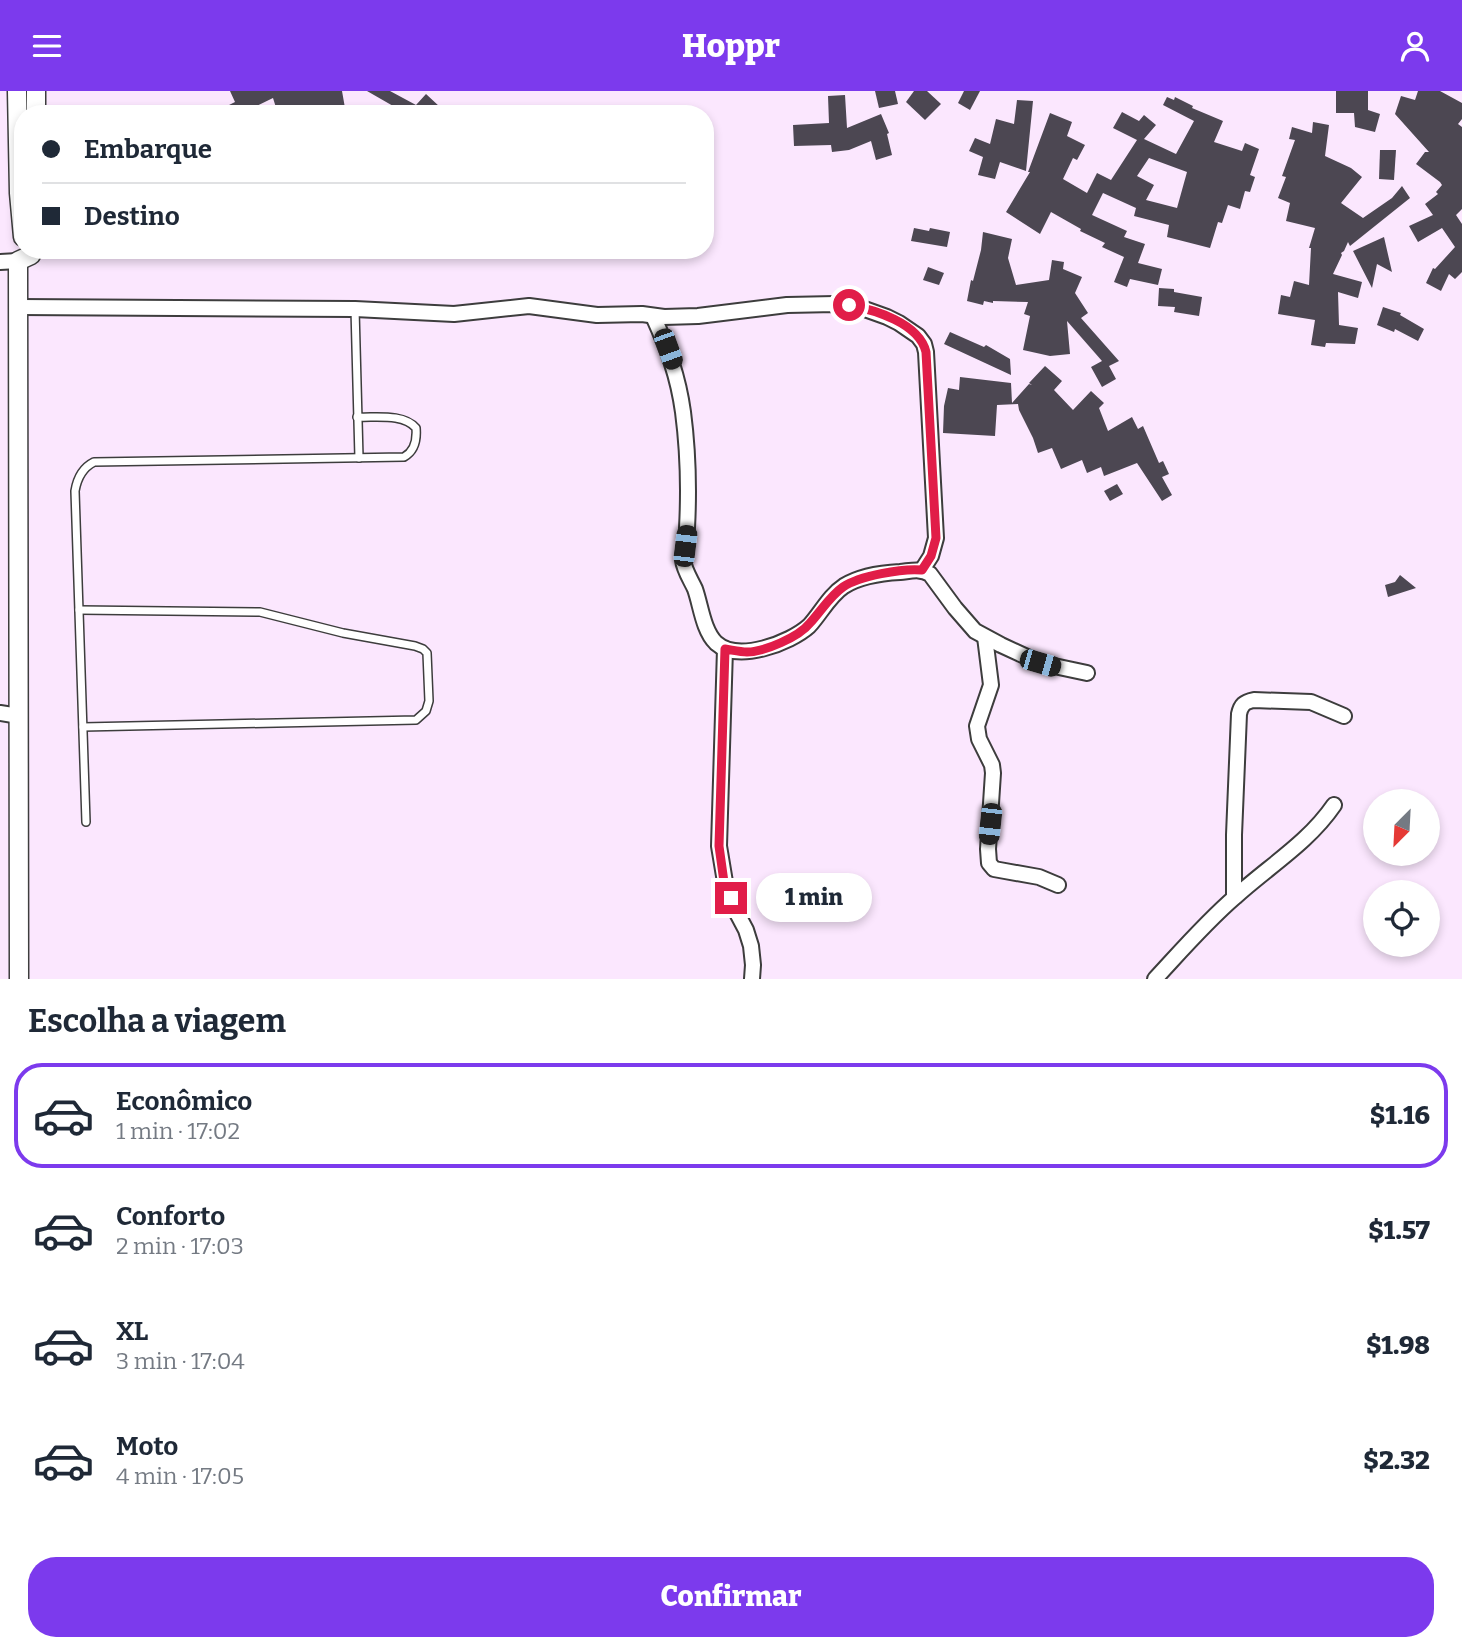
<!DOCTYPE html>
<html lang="pt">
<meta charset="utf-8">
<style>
:root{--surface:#fff;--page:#f2f2f3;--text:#1f2937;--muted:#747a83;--line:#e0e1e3;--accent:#7c3aed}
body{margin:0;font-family:Bitter,serif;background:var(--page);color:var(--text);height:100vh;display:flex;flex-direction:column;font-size:26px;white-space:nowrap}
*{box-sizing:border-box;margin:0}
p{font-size:23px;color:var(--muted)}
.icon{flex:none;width:38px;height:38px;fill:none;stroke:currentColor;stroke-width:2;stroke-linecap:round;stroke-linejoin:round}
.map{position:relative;height:888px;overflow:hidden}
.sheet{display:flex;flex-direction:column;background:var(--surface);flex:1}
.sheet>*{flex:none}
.guide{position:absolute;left:14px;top:14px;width:700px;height:154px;border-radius:28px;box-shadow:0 4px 10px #0003;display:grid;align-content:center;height:154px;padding:0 28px;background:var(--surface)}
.needle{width:46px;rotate:204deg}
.controls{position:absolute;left:1363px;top:698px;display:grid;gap:14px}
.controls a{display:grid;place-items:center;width:77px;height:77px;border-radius:50%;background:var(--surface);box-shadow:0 4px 10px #0003;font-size:35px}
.end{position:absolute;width:32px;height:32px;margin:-16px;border:9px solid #e11d48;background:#fff;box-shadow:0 0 0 4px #fff}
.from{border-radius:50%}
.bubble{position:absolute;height:49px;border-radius:24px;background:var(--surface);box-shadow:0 4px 10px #0003;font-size:23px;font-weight:800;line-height:49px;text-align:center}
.car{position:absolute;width:21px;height:42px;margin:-21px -10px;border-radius:9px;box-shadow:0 0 5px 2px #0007;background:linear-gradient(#222 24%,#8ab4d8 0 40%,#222 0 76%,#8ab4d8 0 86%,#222 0)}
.guide b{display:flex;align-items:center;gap:24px;height:66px;font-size:26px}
.guide b+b{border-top:2px solid var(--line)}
.guide i{width:18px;height:18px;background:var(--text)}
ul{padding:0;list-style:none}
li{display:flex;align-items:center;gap:21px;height:105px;margin:0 14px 10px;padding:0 14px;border:4px solid transparent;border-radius:28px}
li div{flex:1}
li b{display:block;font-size:26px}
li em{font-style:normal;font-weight:800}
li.selected{border-color:var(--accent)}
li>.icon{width:63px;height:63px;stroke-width:1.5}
h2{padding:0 28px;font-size:32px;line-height:84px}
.cta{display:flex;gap:14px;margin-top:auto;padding:14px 28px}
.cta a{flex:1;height:80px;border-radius:28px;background:var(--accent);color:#fff;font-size:28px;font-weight:800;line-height:80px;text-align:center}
header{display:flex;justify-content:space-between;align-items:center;height:91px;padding:0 28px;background:var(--accent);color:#fff;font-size:32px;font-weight:800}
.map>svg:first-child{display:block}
</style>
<header><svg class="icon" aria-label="menu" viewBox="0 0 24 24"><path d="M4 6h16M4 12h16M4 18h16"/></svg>Hoppr<svg class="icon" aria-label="person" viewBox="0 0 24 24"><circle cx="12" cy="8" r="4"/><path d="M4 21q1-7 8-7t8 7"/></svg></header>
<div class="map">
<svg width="1462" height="888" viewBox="0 0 1462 888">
<rect width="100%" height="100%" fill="#fbe7fe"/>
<g fill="#4c4752" fill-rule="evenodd">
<polygon points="230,0 342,0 345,17 314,21 314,23 278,23 273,7 240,23 233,23 229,14 235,11"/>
<polygon points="367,0 390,0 416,14 426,3 440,16 434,23 407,23"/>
<polygon points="875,0 895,0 898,13 879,17"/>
<polygon points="914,0 927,0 941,13 925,29 906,11"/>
<polygon points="964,0 980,0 970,19 958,12"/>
<polygon points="1336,0 1368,0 1368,19 1380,23 1375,41 1355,36 1354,22 1336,22"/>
<polygon points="1418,0 1440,0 1462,12 1462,28 1458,33 1462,36 1462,118 1456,124 1462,133 1462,181 1455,188 1449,183 1441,200 1426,192 1433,177 1435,178 1455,156 1442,137 1418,151 1409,135 1433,124 1425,113 1438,103 1436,101 1442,94 1440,91 1416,73 1425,61 1429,61 1395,23 1401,5 1415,9"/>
<polygon points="845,4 847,37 881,23 889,42 887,43 892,64 876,69 871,50 849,59 832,61 831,54 794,55 793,34 829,32 828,5"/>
<path d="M1167,6L1174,9L1175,6L1193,15L1192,17L1223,30L1214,51L1242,60L1245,52L1259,58L1250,84L1255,86L1250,101L1245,100L1240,118L1228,114L1222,132L1218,131L1210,157L1167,146L1169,134L1134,125L1136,117L1103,102L1092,124L1127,140L1124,146L1145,153L1138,172L1162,178L1158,194L1130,188L1127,196L1114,191L1124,166L1102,156L1105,152L1080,140L1081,138L1051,121L1040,143L1006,121L1030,81H1028L1050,22L1072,31L1067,45L1085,54L1077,69L1073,67L1063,88L1087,102L1097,82L1111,89L1137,49L1113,37L1122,21L1139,30L1144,24L1156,34L1144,48L1176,63L1194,30L1163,14ZM1149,67L1187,81L1177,117L1146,109L1154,94L1137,85Z"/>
<polygon points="1017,9 1033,10 1026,80 1000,71 995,88 978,84 983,66 969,60 975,47 990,53 996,28 1014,33"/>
<polygon points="1313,31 1329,34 1325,65 1351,77 1362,86 1341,112 1363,127 1392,107 1402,95 1410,107 1350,155 1348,151 1344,160 1341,162 1342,164 1333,183 1362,191 1358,207 1338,201 1339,234 1358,237 1355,253 1326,252 1325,256 1311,254 1315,229 1278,223 1281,204 1290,206 1294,190 1309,194 1311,157 1309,157 1315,137 1286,130 1290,112 1278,107 1286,86 1282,85 1295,49 1289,48 1292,36 1312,42"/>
<polygon points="1380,59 1396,59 1394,89 1379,88"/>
<polygon points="914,137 929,140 930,137 950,141 947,156 911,150"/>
<polygon points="983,141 1012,148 1008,167 1016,194 1049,189 1052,169 1064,171 1063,178 1082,186 1075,202 1088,222 1081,227 1119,270 1109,275 1116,288 1102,296 1091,276 1102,270 1067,230 1070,263 1050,265 1023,259 1030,225 1024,223 1028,211 993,210 993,212 984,210 983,214 967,210 971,189 973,190 981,159"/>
<polygon points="1384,146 1392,181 1377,173 1372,197 1353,160"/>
<polygon points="928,176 944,182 939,194 923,189"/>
<polygon points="1159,197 1174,198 1174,201 1202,206 1199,225 1174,221 1175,216 1158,215"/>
<polygon points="1383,216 1401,222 1400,224 1424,238 1418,250 1395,238 1394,241 1377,234"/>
<polygon points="950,241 984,256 986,254 1010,268 1011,284 944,253"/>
<polygon points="1045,275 1062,290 1054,299 1073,319 1091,300 1104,312 1099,317 1108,340 1132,326 1138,338 1143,335 1159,372 1163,370 1169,383 1162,386 1172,404 1162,410 1137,372 1104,385 1101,376 1087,382 1082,369 1061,378 1052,357 1038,362 1033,347 1019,319 1018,313 997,314 995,345 943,342 944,315 948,297 959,299 960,286 1011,292 1012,312 1029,293 1032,294 1029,292"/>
<polygon points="1117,393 1123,403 1110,410 1104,400"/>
<polygon points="1400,484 1416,497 1388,506 1385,494 1395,491"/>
</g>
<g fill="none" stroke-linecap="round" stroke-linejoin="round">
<g stroke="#3d3d3d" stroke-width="10">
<g id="service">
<polyline points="355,218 359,367"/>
<polyline points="79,519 260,521 343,542 415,555 423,558 427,562 429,610 426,620 416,629 83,636"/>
<path d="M86,731L75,400C77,388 82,377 94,371L404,366C415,360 417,349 416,337C403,322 375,327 357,326"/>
</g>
</g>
<g stroke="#3d3d3d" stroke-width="18">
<g id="minor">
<polyline points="0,171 18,170"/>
<polyline points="19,216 355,218 454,223 529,215 597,224 642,223 664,226 698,225 787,214 835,213 859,216 887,226 899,232 918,245 924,253 926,261 936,447 931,465 922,479"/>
<path d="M653,225C668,258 678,285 683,321C688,359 689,399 687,437C687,448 683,459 683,469C684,479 691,489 695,498C701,515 703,539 716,552C738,572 790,552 809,535C821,522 829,505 844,495C860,485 881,482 900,481C911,480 920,477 930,483L955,517L975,540L1001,554L1040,572L1087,582"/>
<polyline points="985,546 991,594 977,635 979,648 992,674 993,682 988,758 989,772 994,778 1039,786 1058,794"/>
<polyline points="725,558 719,755 725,791 737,822 746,839 751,855 753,874 752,888"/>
<polyline points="0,622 19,625"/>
<path d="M1234,806V744L1239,623C1241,614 1244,611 1254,609L1311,611L1344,625"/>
<path d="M1155,888C1181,860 1206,831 1235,806C1269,775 1308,752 1334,714"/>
</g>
</g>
<g stroke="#3d3d3d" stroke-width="21">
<g id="tertiary">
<polyline points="17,0 19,102 23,146"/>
<polyline points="36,0 36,23"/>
<polyline points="19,888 18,170 31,164 33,159"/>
</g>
</g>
<use href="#service" stroke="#fff" stroke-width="7"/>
<use href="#minor" stroke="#fff" stroke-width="14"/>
<use href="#tertiary" stroke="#fff" stroke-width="18"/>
</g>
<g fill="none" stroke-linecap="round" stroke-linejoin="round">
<path stroke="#e11d48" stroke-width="9" d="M731,807L724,791L719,755L725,558C732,559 740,561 747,561C764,561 799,546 810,532C821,520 830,505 843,496C859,485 903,477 922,479L931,465L936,447L926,261C919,232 875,219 849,214"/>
</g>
</svg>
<div class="controls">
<a><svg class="needle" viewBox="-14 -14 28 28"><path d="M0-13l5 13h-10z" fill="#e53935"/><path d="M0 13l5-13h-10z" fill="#747a83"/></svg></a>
<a><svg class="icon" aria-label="locate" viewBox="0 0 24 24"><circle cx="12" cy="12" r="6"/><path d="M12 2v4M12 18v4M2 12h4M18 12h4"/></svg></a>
</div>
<i class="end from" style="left:849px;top:214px"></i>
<i class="end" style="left:731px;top:807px"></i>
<div class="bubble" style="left:756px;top:782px;width:116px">1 min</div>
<i class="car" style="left:668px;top:258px;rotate:160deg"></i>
<i class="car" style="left:685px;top:455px;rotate:7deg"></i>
<i class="car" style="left:1040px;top:572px;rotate:106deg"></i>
<i class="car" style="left:990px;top:733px;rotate:186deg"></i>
<div class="guide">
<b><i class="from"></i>Embarque</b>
<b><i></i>Destino</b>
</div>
</div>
<section class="sheet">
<h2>Escolha a viagem</h2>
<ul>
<li class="selected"><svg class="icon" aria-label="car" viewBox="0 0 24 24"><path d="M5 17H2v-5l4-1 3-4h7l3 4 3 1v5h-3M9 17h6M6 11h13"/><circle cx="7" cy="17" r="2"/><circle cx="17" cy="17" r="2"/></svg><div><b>Econômico</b><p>1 min · 17:02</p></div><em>$1.16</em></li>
<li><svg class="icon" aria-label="car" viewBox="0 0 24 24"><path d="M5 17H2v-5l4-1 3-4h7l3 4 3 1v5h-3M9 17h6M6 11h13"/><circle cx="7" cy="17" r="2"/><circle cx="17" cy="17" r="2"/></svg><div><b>Conforto</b><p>2 min · 17:03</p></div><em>$1.57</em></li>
<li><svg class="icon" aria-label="car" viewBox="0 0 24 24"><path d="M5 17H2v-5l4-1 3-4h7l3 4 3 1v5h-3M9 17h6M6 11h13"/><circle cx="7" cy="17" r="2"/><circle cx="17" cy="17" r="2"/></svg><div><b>XL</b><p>3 min · 17:04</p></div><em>$1.98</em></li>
<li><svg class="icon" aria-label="car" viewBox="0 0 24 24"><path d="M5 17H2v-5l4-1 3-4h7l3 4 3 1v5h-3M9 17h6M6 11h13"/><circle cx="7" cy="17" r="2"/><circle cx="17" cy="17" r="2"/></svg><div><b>Moto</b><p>4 min · 17:05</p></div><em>$2.32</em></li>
</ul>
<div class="cta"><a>Confirmar</a></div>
</section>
